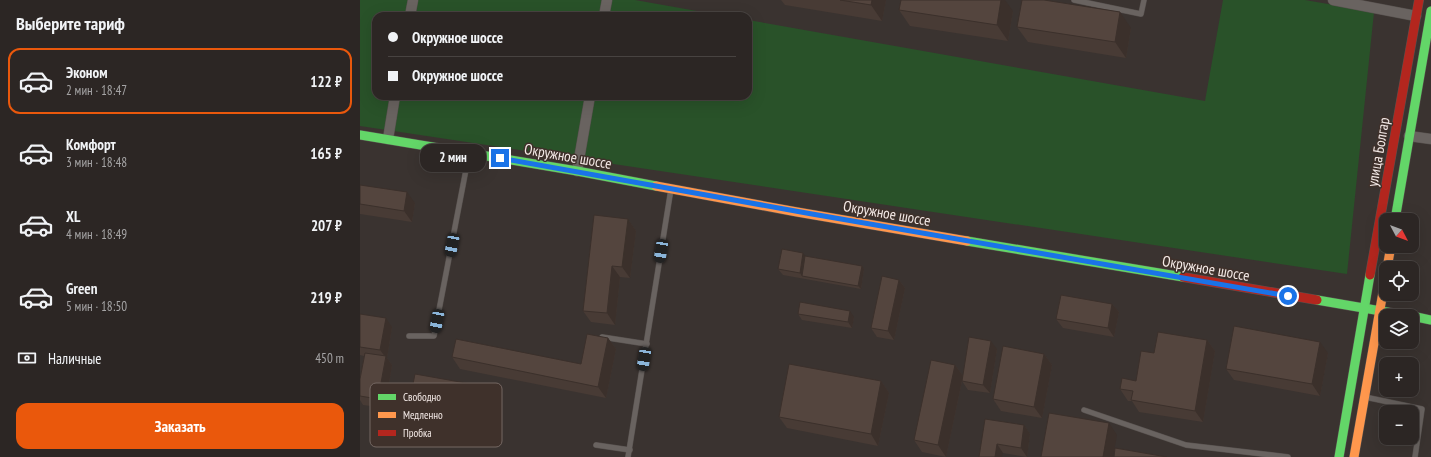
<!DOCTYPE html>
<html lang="ru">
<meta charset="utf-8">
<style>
:root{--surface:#2c2624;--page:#342e2c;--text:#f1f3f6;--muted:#a6a5a6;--line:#484341;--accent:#ea580c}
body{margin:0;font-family:"PT Sans Narrow",sans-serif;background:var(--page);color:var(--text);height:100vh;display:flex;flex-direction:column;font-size:15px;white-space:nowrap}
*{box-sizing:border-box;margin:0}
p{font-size:13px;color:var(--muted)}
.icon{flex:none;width:22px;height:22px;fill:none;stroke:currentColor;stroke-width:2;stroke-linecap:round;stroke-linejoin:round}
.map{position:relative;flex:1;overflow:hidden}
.drawer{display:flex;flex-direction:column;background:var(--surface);width:360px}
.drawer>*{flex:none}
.hud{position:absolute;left:12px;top:12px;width:380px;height:88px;border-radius:12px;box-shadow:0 4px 16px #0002,0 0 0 1px var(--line);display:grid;align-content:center;height:88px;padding:0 16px;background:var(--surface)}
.needle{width:26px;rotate:131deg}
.buttons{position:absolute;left:1019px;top:213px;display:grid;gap:8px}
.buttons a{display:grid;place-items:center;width:40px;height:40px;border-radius:8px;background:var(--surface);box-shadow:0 4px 16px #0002,0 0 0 1px var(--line);font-size:20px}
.end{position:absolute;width:18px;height:18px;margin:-9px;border:5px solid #1a73e8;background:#fff;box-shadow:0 0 0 2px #fff}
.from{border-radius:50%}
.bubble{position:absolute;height:28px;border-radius:12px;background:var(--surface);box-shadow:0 4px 16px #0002,0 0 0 1px var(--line);font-size:13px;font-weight:800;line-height:28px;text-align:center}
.car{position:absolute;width:12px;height:24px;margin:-12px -6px;border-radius:5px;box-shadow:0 0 3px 1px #0007;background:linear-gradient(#222 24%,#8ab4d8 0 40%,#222 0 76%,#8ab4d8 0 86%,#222 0)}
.hud b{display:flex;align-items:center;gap:14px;height:38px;font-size:15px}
.hud b+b{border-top:1px solid var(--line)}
.hud i{width:10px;height:10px;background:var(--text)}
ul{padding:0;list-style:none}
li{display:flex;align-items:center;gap:12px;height:66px;margin:0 8px 6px;padding:0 8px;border:2px solid transparent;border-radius:12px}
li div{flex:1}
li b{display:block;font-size:15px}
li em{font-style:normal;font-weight:800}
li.active{border-color:var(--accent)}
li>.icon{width:36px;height:36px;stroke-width:1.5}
h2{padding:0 16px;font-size:18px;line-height:48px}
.pay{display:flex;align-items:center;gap:10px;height:44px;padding:0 16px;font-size:15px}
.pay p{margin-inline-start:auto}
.button{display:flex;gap:8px;margin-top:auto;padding:8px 16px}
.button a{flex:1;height:46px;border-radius:12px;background:var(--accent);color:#fff;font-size:16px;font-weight:800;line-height:46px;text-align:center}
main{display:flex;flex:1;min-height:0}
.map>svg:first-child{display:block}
</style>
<main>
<section class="drawer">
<h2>Выберите тариф</h2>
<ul>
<li class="active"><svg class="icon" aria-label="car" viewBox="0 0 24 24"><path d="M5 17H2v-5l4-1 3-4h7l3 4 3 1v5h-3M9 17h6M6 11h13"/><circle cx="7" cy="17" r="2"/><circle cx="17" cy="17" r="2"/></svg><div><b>Эконом</b><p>2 мин · 18:47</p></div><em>122 ₽</em></li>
<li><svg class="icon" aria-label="car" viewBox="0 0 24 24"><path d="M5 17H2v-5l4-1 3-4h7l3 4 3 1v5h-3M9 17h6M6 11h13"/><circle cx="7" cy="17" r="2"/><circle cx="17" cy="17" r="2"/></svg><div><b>Комфорт</b><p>3 мин · 18:48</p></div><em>165 ₽</em></li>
<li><svg class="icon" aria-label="car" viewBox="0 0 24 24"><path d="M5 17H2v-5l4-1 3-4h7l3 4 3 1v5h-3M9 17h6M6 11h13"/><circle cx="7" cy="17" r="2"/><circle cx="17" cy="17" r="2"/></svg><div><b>XL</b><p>4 мин · 18:49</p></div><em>207 ₽</em></li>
<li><svg class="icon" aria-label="car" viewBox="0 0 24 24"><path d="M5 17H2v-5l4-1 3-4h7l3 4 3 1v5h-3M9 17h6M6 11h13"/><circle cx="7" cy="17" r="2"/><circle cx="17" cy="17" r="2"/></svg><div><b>Green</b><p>5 мин · 18:50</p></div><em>219 ₽</em></li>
</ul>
<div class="pay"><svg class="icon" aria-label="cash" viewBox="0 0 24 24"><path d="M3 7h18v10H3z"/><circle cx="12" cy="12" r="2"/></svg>Наличные<p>450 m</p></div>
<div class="button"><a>Заказать</a></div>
</section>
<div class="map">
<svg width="1071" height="457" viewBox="0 0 1071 457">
<rect width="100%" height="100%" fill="#3a3330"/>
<polygon fill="#295229" points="0,0 275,0 365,16 16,16 16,96 388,96 388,20 845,101 863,0 945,0 1014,12 987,274 0,126"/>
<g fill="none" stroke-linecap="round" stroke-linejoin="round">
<g stroke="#57514e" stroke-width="6">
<g id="lane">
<polyline points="714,0 781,14 784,0"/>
<polyline points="49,336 74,336 109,154"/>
<polyline points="242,337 287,344"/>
<polyline points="1005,397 1062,409 1055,457"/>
<polyline points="724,410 826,445 928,457"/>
<polyline points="236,445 270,450"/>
<polyline points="268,457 311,189"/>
</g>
</g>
<g stroke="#57514e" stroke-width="11">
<g id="street">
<polyline points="973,0 1056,16"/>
<polyline points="50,16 53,0"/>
<polyline points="244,16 247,0"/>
<polyline points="1049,136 1071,139"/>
<polyline points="28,139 35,96"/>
<polyline points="217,171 230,96"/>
</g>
</g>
<g stroke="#57514e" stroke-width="10">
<g id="fast">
<polyline points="0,135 217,171 296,186"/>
<polyline points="1035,220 1071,11"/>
<polyline points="607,241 823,277"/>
<polyline points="957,300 1050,316"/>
<polyline points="1052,316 1071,320"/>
<polyline points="979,457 1010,275"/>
</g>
</g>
<g stroke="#57514e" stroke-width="10">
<g id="slow">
<polyline points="296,186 437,212 607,241"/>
<polyline points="1027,268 1031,246"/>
<polyline points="994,457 1026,275"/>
</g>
</g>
<g stroke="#57514e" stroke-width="10">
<g id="jam">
<polyline points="1010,275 1059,0"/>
<polyline points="823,277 957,300"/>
</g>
</g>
<use href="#lane" stroke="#696360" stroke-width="5"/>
<use href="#street" stroke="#696360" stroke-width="10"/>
<use href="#fast" stroke="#63d668" stroke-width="9"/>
<use href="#slow" stroke="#ff974d" stroke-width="9"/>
<use href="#jam" stroke="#b3261e" stroke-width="9"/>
</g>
<g fill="#483b35">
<polygon points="421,0 526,0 522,21 425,5"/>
<polygon points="539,10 653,11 648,41 550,26"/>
<polygon points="657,27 771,28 766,58 668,42"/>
<polygon points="0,185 55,203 52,222 0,214"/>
<polygon points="268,219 276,231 270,278 260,277 255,325 231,322 223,311"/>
<polygon points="445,256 502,266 504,269 501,289 423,275 418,269"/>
<polygon points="539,280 545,288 534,340 517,337 511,328"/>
<polygon points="752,304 759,312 754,337 703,328 696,319"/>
<polygon points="0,314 32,327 27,358 32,365 25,408 3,405 0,400 0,379 4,356 0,355"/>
<polygon points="438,314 494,317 492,328 442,320"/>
<polygon points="248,338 256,349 246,398 100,369 92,357 221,364"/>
<polygon points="847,340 855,351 843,422 779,412 772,401 768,401 760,389 776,381 794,353"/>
<polygon points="637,349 630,393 608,390 602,381 586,457 562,452 554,440 595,365 603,376"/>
<polygon points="968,353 960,396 874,380 866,369"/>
<polygon points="684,354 692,365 682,418 641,411 633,399"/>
<polygon points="521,381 529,393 518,446 427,428 419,417"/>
<polygon points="124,394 119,419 57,407 50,399"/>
<polygon points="664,425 670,434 667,457 643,453 619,457"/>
</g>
<g fill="#3b302b">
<polygon points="512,0 526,0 522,21 511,5"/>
<polygon points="641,0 645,0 653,11 648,41 637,25"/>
<polygon points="760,12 771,28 766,58 755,42"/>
<polygon points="47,192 55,203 52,222 44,211"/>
<polygon points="268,219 276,231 270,278 262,267"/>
<polygon points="443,253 448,259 442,276 440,273"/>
<polygon points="252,266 260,277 255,325 247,313"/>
<polygon points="502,266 504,269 501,289 498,286"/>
<polygon points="539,280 545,288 534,340 528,331"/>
<polygon points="752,304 759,312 754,337 748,328"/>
<polygon points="490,311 494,317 492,328 488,322"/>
<polygon points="26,318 32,327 27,358 32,365 25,408 18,399 26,358 20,350"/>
<polygon points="248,338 256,349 246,398 238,387"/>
<polygon points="847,340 855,351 843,422 835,411"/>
<polygon points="631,341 637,349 630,393 623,385"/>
<polygon points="960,342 968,353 960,396 952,384"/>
<polygon points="684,354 692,365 682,418 674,407"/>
<polygon points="595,365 603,376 586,457 578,445"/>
<polygon points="521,381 529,393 518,446 511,434"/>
<polygon points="117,385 124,394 119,419 113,410"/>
<polygon points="749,423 757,435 753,457 743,457"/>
<polygon points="664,425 670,434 667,457 661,448"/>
<polygon points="637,444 643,453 642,457 635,457"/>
</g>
<g fill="#54453e" stroke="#3b302b">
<polygon points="480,0 512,0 511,5"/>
<polygon points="541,0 641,0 637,25 539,10"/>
<polygon points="662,0 684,0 760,12 755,42 657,27"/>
<polygon points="0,185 47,192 44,211 0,204"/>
<polygon points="234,215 268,219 262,267 252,266 247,313 223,311"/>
<polygon points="422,249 443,253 440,273 418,269"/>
<polygon points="445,256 502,266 498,286 442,276"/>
<polygon points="522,276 539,280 528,331 511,328"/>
<polygon points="701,295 752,304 748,328 696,319"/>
<polygon points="440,302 490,311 488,322 438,314"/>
<polygon points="0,314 26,318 20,350 0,347"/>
<polygon points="874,326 960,342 952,384 866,369"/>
<polygon points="798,332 847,340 835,411 771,400 773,391 760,389 762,378 776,381 781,351 794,353"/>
<polygon points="227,334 248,338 238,387 92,357 96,339 221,364"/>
<polygon points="609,337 631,341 623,385 602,381"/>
<polygon points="643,346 684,354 674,407 633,399"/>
<polygon points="5,353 26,356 18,399 0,396 0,379"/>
<polygon points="571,360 595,365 578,445 554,440"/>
<polygon points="429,364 521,381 511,434 419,417"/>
<polygon points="55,374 117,385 113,410 50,399"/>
<polygon points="689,413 749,423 743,457 681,457"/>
<polygon points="625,419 664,425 661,448 637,444 635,457 619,457"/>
<polygon points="755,448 807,457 754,457"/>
</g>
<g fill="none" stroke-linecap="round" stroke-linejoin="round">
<polyline stroke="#1a73e8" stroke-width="5" points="140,158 452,214 928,296"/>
</g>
<g text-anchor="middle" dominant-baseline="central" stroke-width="3" stroke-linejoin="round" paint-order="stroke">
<g font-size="15" fill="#f4eae7" stroke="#3f312b">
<text transform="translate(1018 152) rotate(-80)">улица Болгар</text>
<text transform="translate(208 156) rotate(10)">Окружное шоссе</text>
<text transform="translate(527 213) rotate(10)">Окружное шоссе</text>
<text transform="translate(846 268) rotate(10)">Окружное шоссе</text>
</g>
</g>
<rect x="10" y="383" width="132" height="64" rx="6" fill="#3f312b" stroke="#756863" stroke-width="1"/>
<rect x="18" y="394" width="18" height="6" fill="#63d668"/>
<rect x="18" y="412" width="18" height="6" fill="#ff974d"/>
<rect x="18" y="430" width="18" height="6" fill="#b3261e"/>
<g font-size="11" fill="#f4eae7">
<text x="43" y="401">Свободно</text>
<text x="43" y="419">Медленно</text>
<text x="43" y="437">Пробка</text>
</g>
</svg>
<div class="buttons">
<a><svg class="needle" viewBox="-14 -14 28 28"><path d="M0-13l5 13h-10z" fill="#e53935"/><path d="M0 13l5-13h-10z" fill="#a6a5a6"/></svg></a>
<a><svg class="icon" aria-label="locate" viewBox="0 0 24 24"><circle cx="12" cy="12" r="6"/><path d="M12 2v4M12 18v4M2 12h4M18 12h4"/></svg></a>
<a><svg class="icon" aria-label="layers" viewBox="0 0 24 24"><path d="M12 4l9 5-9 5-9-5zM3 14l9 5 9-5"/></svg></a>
<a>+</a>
<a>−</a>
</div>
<i class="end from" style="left:928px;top:296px"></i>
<i class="end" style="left:140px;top:158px"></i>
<div class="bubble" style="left:60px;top:144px;width:66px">2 мин</div>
<i class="car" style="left:92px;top:245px;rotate:191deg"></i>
<i class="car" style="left:301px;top:251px;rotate:189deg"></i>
<i class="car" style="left:77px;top:321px;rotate:191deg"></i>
<i class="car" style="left:284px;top:359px;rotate:189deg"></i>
<div class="hud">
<b><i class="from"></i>Окружное шоссе</b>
<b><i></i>Окружное шоссе</b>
</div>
</div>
</main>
